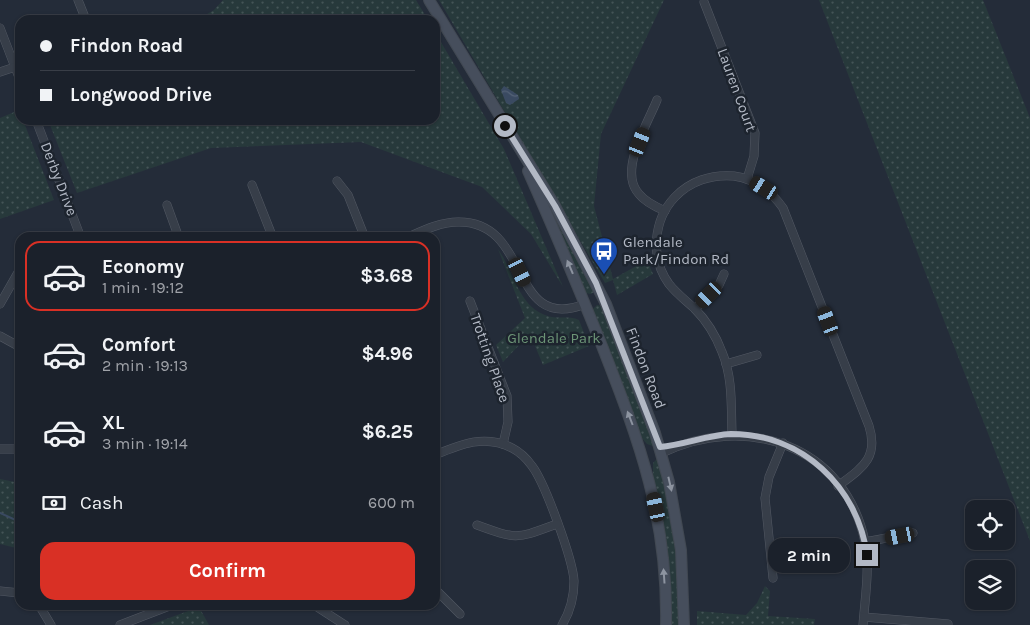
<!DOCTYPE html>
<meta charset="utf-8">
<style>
:root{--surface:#1b212b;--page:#242933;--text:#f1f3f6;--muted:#a0a3a9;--line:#393e47;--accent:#d93025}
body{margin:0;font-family:Karla,sans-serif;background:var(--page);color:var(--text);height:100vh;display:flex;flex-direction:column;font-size:19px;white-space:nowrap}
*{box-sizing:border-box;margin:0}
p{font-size:16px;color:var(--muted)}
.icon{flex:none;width:28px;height:28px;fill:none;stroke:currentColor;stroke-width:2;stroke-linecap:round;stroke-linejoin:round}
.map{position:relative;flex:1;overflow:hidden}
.side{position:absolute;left:15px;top:232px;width:425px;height:378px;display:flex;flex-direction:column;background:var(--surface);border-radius:15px;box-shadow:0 1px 4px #0004,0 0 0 1px var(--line)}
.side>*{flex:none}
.banner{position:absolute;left:15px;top:15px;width:425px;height:110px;border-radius:15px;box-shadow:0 1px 4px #0004,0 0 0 1px var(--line);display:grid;align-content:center;height:110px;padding:0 25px;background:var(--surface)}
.buttons{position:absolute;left:965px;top:500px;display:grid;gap:10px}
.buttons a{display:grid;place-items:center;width:50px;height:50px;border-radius:10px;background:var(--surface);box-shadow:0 1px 4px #0004,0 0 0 1px var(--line);font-size:25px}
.end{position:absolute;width:22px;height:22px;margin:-11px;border:6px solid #b3b9c5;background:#111;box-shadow:0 0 0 2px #111}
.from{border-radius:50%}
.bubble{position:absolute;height:35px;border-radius:15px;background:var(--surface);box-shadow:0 1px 4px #0004,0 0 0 1px var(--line);font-size:16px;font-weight:700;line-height:35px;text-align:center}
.car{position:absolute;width:15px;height:30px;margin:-15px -8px;border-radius:6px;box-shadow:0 0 4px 1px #0007;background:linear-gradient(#222 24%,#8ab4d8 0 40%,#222 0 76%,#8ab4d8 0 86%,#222 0)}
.banner b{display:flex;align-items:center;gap:18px;height:48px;font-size:19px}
.banner b+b{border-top:1px solid var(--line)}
.banner i{width:12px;height:12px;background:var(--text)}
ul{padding:9px 0 0;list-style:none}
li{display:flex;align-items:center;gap:15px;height:70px;margin:0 10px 8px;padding:0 15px;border:2px solid transparent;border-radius:15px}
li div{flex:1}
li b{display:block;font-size:19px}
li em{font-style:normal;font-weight:700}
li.selected{border-color:var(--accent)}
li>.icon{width:45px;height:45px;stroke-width:1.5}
.pay{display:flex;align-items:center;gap:12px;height:55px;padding:0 25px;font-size:19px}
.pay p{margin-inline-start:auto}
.cta{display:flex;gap:10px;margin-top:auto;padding:10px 25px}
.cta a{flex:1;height:58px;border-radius:15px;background:var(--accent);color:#fff;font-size:20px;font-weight:700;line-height:58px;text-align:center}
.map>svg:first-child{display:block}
</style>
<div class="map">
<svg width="1030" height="625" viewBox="0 0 1030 625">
<defs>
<pattern id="grass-dots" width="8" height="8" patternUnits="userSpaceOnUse" patternTransform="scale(1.25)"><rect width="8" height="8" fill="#27393b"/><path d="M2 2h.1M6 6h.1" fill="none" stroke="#445456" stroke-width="1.8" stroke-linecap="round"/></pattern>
<pattern id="water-waves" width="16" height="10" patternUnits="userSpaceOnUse" patternTransform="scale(1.25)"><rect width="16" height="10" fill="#3a4a61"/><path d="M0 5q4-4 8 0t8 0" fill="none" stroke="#546276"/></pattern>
</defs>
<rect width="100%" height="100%" fill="#242c39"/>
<g fill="url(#grass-dots)">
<polygon points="223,0 416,0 428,20 197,20 214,10"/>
<polygon points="439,0 664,0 601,134 594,206 613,279 647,260 653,274 617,295 613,280 605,283"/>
<polygon points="819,0 983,0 1030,118 1030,541"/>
<polygon points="435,32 504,149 563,287 531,234 482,187 361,142 211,148 77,193 48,120 435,120"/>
<polygon points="19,110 20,120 23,120 54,200 0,219 0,118"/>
<polygon points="536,180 595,291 591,294 585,293"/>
<path d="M498,249C513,270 518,305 545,315C556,320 569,315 579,320L589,346L543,365L530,334L503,362L496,345L525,318Z"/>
<polygon points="597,305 602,306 655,445 653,446 647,444 639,435 591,311"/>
<polygon points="658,458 673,510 682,625 668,625 653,479 653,463"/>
<polygon points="0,479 20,483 20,549 0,544"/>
<polygon points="765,586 770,591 768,616 815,619 814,625 697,625 697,611 746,615 757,603"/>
<polygon points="199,607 209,625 150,625"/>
</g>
<polygon fill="url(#water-waves)" points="504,86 518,95 519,99 510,105 506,103 501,90"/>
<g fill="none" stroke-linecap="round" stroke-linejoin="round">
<polyline stroke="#3a4a61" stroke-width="2" points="0,513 20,522"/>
<g stroke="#535964" stroke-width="9">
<g id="street">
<polyline points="78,0 86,20"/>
<polyline points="704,2 755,133 754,156 747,179"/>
<polyline points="0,28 20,80"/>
<polyline points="0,72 15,67"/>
<path d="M657,100C647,125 618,171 639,194C645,202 656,207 665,211"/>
<polyline points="36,120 81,238"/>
<polyline points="337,181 348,195 365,238"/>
<polyline points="252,185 273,238"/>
<polyline points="167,205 179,238"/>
<path d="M406,238C422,231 440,222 458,222C533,221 508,334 585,304"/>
<polyline points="470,301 507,396 508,422 503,444"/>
<polyline points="0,304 20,269"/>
<polyline points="695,309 719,285 724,274"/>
<polyline points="0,336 20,347"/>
<polyline points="726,364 757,355"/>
<path d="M732,434C731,407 733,378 722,352C716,336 706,320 694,308C685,300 676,293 669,284C650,258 653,220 675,197C690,181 712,174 734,176C755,179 771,191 783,208L869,426C879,458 862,468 838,486"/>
<polyline points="0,449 20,449"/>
<path d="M662,453C745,413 845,444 865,542C870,569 865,598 863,625"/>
<path d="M435,455C461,444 485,434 512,448C520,452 527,459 532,466C545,483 573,560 574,581C574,596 570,612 562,625"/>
<path d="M477,525C518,540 516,539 557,524"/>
<polyline points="865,542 913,533"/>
<polyline points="773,578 765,498 769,477 783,443"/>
<polyline points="435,589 460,614"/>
<polyline points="0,591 20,593"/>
<polyline points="39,605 51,625"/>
<polyline points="314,605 345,625"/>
<polyline points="864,617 948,624"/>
<polyline points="120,625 172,605"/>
</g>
</g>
<g stroke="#414852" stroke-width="12">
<g id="secondary">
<polyline points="429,0 555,206 606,304 655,433 669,482 681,550 684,625"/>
<path d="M528,171C554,229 578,287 602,346C640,443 668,519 666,625"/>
</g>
</g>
<use href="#street" stroke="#373e49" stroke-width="8"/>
<use href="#secondary" stroke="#464e5c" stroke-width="10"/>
</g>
<defs><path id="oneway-solid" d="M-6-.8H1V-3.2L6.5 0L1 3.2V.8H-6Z" transform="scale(1.25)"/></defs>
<g fill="#8d94a0">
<use href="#oneway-solid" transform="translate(570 267) rotate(-113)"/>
<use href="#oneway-solid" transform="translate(630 418) rotate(-111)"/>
<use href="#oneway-solid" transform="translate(670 484) rotate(77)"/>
<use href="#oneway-solid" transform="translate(664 576) rotate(-94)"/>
</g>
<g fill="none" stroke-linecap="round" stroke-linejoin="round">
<path stroke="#b3b9c5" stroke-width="6" d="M505,126L555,206L596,283L660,447C684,445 707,435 731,434C802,434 857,486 867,555"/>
</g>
<defs>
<g id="bus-pin" transform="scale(1.4375)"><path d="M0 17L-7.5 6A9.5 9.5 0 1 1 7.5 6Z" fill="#1a4fb4" stroke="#1d242e"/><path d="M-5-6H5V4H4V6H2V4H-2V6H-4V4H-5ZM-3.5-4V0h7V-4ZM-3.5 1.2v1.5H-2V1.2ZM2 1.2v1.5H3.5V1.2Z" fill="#fff"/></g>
</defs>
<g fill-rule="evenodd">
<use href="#bus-pin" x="604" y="251"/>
</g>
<g text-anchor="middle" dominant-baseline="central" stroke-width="5" stroke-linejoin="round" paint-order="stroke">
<g font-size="15" fill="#b3b9c5" stroke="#1d242e">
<text transform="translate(737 90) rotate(70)">Lauren Court</text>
<text transform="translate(59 179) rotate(69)">Derby Drive</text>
<text transform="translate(490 358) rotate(71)">Trotting Place</text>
<text transform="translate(646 368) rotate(69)">Findon Road</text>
</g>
<g font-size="15" fill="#b3b9c5" stroke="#1d242e" text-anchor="start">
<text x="623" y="242">Glendale<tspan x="623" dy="17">Park/Findon Rd</tspan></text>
</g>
<g font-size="15" fill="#6c9476" stroke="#1d242e">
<text x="554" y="338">Glendale Park</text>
</g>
</g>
</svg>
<div class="buttons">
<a><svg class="icon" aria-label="locate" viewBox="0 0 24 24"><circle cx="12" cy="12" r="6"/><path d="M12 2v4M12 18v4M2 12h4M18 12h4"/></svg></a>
<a><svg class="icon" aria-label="layers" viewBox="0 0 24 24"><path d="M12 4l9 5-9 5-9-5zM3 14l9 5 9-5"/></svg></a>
</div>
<i class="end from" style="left:505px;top:126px"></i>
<i class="end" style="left:867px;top:555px"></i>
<div class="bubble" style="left:768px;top:538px;width:82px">2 min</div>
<i class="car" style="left:640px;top:142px;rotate:22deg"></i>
<i class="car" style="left:764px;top:188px;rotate:301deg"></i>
<i class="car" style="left:520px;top:272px;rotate:154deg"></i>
<i class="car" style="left:709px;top:295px;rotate:225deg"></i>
<i class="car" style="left:828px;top:321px;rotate:339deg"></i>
<i class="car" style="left:656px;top:507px;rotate:348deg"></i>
<i class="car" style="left:900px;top:536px;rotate:259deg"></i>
<div class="banner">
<b><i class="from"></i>Findon Road</b>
<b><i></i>Longwood Drive</b>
</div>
<section class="side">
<ul>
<li class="selected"><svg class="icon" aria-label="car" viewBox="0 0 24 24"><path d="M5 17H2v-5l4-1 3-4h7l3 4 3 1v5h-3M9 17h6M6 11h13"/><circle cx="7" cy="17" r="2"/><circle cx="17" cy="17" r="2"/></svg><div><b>Economy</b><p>1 min · 19:12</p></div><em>$3.68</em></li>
<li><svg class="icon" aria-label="car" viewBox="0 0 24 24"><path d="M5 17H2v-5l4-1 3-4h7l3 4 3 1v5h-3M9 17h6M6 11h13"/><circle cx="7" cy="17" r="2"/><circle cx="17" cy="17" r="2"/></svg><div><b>Comfort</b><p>2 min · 19:13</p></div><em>$4.96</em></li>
<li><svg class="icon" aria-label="car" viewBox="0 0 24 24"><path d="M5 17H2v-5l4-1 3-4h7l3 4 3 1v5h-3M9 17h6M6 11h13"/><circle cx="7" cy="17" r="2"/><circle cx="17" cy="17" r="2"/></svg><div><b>XL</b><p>3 min · 19:14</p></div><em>$6.25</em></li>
</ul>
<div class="pay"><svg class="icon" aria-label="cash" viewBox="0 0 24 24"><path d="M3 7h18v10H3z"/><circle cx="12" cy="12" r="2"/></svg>Cash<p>600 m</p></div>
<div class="cta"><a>Confirm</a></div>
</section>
</div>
